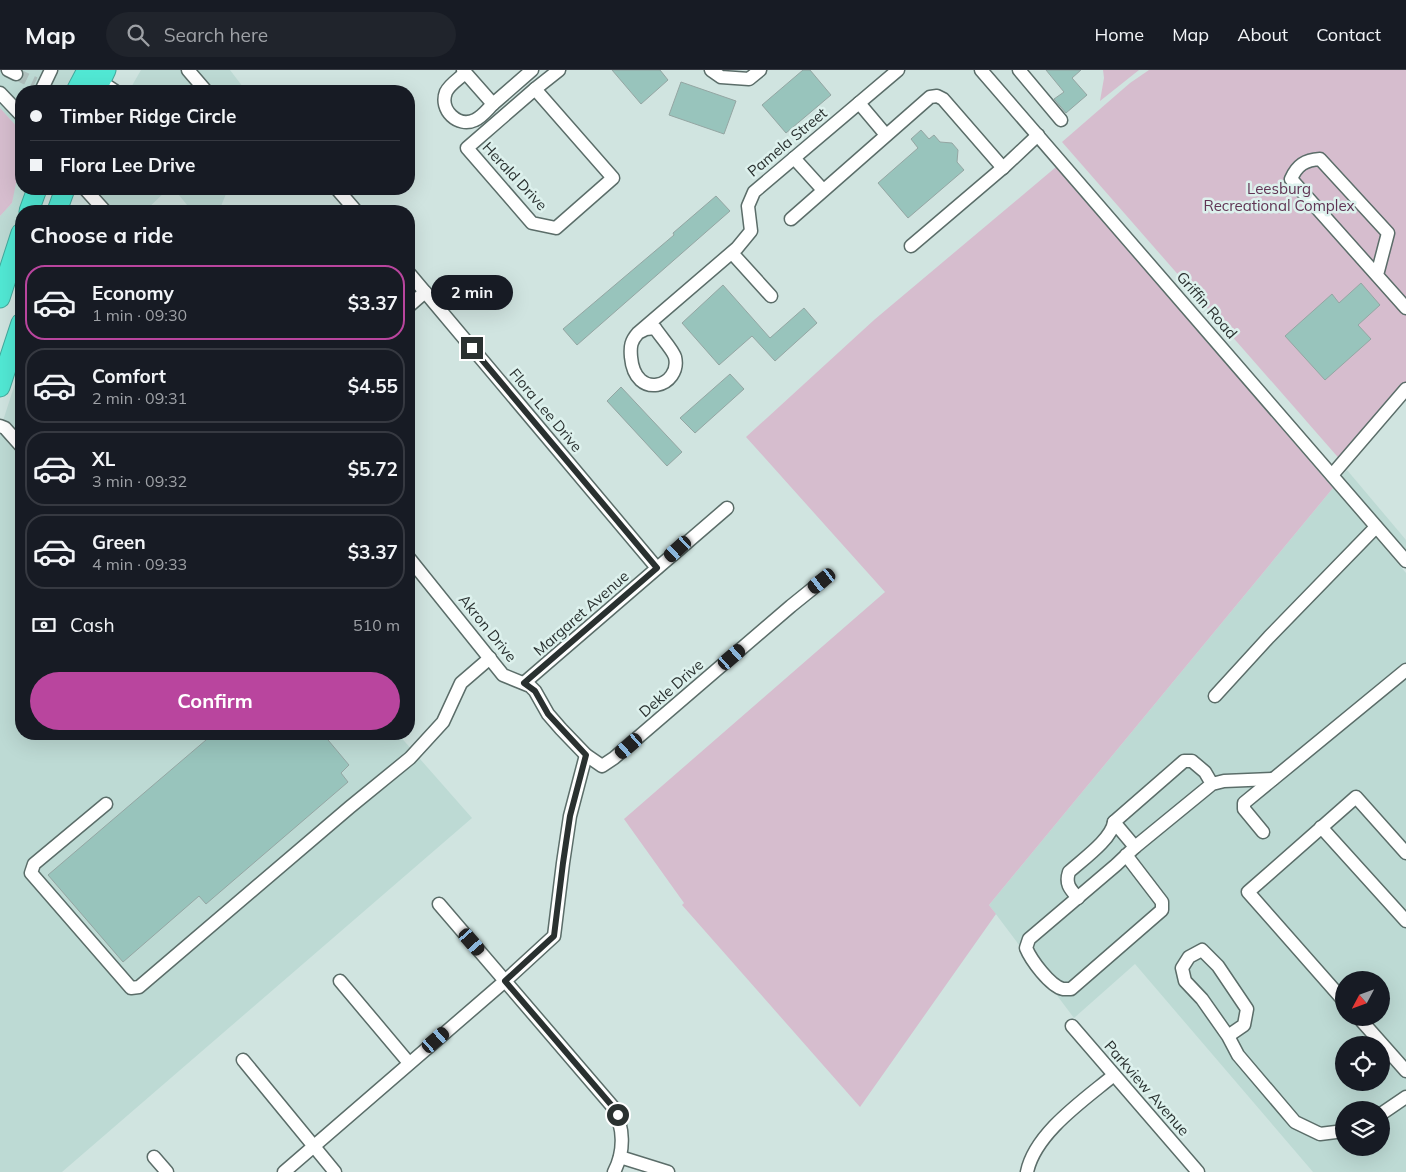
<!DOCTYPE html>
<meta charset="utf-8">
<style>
:root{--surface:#171b24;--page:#20242c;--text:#f1f3f6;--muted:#9ea1a6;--line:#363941;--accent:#b9459e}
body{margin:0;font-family:Mulish,sans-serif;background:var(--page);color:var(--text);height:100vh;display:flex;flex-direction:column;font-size:19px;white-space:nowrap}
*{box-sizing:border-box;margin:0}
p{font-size:16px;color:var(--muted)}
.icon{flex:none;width:28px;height:28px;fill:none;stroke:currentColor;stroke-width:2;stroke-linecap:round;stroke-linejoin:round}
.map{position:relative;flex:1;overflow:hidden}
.details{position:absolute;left:15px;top:135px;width:400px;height:535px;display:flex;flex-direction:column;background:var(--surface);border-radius:20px;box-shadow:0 5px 20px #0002}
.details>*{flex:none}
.top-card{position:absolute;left:15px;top:15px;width:400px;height:110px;border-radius:20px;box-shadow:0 5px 20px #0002;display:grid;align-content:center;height:110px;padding:0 15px;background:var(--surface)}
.needle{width:32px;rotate:229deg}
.buttons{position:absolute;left:1335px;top:901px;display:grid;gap:10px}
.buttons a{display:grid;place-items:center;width:55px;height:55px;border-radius:50%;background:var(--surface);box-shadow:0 5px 20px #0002;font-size:25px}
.end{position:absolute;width:22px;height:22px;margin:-11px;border:6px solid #2a3130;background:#fff;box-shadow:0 0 0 2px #fff}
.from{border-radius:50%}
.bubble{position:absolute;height:35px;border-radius:18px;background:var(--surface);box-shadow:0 5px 20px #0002;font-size:16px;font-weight:700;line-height:35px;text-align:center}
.car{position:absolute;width:15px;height:30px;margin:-15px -8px;border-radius:6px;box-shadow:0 0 4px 1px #0007;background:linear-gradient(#222 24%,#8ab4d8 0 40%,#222 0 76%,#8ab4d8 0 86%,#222 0)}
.top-card b{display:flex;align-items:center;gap:18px;height:48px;font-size:19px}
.top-card b+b{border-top:1px solid var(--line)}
.top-card i{width:12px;height:12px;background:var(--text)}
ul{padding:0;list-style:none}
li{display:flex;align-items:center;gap:15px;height:75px;margin:0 10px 8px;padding:0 5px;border:2px solid var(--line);border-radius:20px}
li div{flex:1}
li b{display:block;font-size:19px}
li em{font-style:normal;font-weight:700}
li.on{border-color:var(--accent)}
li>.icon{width:45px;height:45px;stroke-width:1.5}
h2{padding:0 15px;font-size:22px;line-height:60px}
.pay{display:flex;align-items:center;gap:12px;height:55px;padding:0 15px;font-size:19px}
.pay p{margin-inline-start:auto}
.cta{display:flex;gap:10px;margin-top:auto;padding:10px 15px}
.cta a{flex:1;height:58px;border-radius:30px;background:var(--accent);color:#fff;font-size:20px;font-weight:700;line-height:58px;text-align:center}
header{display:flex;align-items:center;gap:30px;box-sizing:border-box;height:70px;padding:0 25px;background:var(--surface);border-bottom:1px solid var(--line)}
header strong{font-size:24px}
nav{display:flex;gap:28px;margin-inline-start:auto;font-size:18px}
.search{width:350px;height:45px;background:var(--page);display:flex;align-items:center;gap:12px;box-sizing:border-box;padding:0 18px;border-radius:28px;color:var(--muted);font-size:19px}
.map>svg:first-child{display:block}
</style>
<header>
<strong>Map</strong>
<div class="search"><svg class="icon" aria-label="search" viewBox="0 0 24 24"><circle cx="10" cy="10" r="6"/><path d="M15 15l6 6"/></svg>Search here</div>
<nav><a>Home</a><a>Map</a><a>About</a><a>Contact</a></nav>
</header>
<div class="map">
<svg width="1406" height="1102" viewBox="0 0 1406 1102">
<rect width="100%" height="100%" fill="#d0e4e0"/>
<g fill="#bddad4" fill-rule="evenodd">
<polygon points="0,0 76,0 66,21 21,21 21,119 27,119 0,200 0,146 12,133 20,60 0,38"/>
<polygon points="141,0 230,0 246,21 129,21"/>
<polygon points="91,119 168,119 145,141 110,141"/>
<polygon points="174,119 228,119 219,141 192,141"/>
<polygon points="21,295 21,664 398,664 472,748 62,1102 0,1102 0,360"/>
<polygon points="1347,400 1406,470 1406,480 1342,406"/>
<path d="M1333,418L1406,503V1102H1313L1135,894L1074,948L989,835ZM1344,910H1381V948H1344ZM1344,975H1381V1012H1344ZM1344,1040H1381V1078H1344Z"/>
</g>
<g fill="#d6bdce">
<polygon points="1103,0 1139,0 1100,31 1104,8"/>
<polygon points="1149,0 1406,0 1406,317 1343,393 1062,72 1130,13"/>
<polygon points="0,38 20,60 20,93 12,133 0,146"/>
<polygon points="1056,97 1333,418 989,835 996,844 860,1037 682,835 684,833 624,749 885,522 746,367 874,250"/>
</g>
<g fill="#98c4bc" stroke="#94a6a3">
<polygon points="612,0 660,0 668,10 641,34"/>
<polygon points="803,0 810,0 831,25 786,63 762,35"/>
<polygon points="1046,0 1081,0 1072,8 1087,25 1066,43 1054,29 1064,22"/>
<polygon points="681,12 736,31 724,64 669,45"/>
<polygon points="921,60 929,69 934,65 940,72 952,73 958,80 957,92 964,100 908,148 878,113 918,78 911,69"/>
<polygon points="716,126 730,141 577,275 563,259 674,165 673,163"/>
<polygon points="1361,213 1380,235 1358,255 1371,269 1325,310 1285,266 1332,224 1339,233"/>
<polygon points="723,215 770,268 804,238 817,253 775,291 752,266 719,295 682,253"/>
<polygon points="730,304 744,319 695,363 680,348"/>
<polygon points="621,317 682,382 667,396 607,331"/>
<polygon points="213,664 323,664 349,695 341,703 348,712 206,834 199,826 123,892 48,805"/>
</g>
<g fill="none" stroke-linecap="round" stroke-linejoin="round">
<polyline stroke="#afc0bd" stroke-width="12" stroke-dasharray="12 6" stroke-linecap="butt" points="16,4 35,13"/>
<g stroke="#5b6d69" stroke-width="15">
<g id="minor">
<polyline points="8,0 16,4"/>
<polyline points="188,0 206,21"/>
<polyline points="463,0 493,34 532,0"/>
<polyline points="711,0 721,7 749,9 760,0"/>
<polyline points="981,0 1406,491"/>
<polyline points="1019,0 1061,50"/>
<path d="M465,3C459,9 450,14 446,22C439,40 458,58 475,50C482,47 487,40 493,34"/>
<polyline points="109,17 115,21"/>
<polygon points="535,19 613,108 556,158 532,153 467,78"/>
<polyline points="535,19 559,0"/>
<polyline points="41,21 51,0"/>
<polyline points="0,23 21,45"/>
<polyline points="859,33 886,65"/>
<polyline points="794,88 823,120"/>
<polyline points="85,119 105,141"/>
<polyline points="337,119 356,141"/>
<polyline points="791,149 930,27 937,26 943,29 1003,98"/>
<polyline points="911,176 1005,96 1038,65"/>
<polyline points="732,183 771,226"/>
<polyline points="409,203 657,498"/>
<path d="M1377,205L1388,163L1320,89C1305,90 1297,95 1291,109L1406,238"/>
<polyline points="409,236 425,222"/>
<path d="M638,263L646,259L655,258C660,266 673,280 675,287C682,316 635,332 631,287C630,276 631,271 638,263L737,178L751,161L748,136L754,122L898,0"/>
<polyline points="0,356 5,358 21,376"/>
<polyline points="1332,405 1406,319"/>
<polyline points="409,488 503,605 530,616 535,621 548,644 561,659 586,685 602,696 614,688 791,536 822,511"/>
<polyline points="524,613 727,438"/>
<polyline points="1215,626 1269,567 1376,457"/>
<polyline points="1212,714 1205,702 1192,691 1184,691 1114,752 1135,777 1212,714 1224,711 1273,709"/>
<polyline points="106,734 34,794 31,803 131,918 139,917 350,737 410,688 443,652 461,613 490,588"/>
<polyline points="1321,757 1406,851"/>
<polyline points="1263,762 1244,739 1244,733 1406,600"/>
<path d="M1126,785L1162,832V840L1071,919C1069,919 1066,919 1063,919C1050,916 1031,890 1026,878L1029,869L1116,795L1135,777"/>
<path d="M1078,828C1070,819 1065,814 1069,802C1082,790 1112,769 1114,752"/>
<path d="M439,834L613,1037C624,1057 625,1081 614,1102"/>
<polyline points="340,911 409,993"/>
<polyline points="1344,931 1248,822 1356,727 1406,783"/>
<polyline points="1359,948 1406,1001"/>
<polyline points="1072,956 1198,1102"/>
<polyline points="1228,966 1244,955 1247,939 1218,896 1202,880 1189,887 1182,898 1185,911 1202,929 1228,966 1238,985 1295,1052 1320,1064 1344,1061"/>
<polyline points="243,990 335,1102"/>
<polyline points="1381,1044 1406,1027"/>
<polyline points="154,1087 167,1102"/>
<polyline points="620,1087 668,1102"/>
<polyline points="284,1102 505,911 554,866 563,793 570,746 586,685"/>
<path d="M1027,1102C1035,1063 1084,1030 1114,1005"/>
</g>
</g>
<g stroke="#43a89b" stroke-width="21">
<g id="highway">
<polyline points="76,21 87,0"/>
<polyline points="96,21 106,0"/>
<polyline points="29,141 37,119"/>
<polyline points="57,141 65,119"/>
<polyline points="0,228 21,163"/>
<polyline points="0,317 21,253"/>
</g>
</g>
<use href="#minor" stroke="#fff" stroke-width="12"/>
<use href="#highway" stroke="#51e8d4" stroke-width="19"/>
</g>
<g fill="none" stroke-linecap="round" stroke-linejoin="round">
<polyline stroke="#2a3130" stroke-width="6" points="472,278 657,498 524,613 535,621 548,644 586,685 570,746 563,793 554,866 505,911 613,1037 618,1045"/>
</g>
<g text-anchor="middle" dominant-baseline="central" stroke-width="5" stroke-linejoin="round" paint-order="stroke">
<g font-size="15" fill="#2a3130" stroke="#ddf1ed">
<text transform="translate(787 72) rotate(-40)">Pamela Street</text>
<text transform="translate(515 106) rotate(47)">Herald Drive</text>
<text transform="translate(1207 235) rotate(49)">Griffin Road</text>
<text transform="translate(546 340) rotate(50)">Flora Lee Drive</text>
<text transform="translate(581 543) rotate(-41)">Margaret Avenue</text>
<text transform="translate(488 558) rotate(51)">Akron Drive</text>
<text transform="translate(671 618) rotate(-41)">Dekle Drive</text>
<text transform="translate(1147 1018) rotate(49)">Parkview Avenue</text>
</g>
<g font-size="15" fill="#603454" stroke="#ddf1ed">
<text x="1279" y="118">Leesburg<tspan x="1279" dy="17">Recreational Complex</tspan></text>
</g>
</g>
</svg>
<div class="buttons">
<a><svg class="needle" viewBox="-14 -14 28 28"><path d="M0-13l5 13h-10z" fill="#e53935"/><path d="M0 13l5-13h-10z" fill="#9ea1a6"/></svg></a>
<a><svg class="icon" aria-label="locate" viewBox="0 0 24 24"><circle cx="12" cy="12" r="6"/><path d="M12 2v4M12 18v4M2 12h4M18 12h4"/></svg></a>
<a><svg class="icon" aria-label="layers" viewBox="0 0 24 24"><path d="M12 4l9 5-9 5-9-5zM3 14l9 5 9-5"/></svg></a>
</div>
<i class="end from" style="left:618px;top:1045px"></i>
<i class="end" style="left:472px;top:278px"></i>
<div class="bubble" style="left:431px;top:205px;width:82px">2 min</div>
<i class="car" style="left:678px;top:479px;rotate:228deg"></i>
<i class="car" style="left:822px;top:511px;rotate:232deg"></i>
<i class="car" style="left:732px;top:587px;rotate:49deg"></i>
<i class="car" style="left:629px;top:676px;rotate:229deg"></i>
<i class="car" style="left:472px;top:872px;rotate:139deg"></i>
<i class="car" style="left:436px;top:970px;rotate:49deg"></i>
<div class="top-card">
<b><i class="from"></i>Timber Ridge Circle</b>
<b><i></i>Flora Lee Drive</b>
</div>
<section class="details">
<h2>Choose a ride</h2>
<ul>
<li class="on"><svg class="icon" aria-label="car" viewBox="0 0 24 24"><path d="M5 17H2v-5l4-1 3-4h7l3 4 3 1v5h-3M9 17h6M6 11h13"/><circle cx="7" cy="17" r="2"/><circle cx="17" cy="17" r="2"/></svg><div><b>Economy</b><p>1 min · 09:30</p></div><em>$3.37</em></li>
<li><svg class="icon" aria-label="car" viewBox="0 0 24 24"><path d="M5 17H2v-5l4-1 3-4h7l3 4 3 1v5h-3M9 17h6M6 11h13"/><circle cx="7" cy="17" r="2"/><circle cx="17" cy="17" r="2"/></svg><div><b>Comfort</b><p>2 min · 09:31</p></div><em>$4.55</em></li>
<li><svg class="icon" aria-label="car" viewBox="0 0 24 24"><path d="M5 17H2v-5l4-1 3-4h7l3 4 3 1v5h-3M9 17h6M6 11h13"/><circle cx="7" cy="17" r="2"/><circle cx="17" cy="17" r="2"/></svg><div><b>XL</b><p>3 min · 09:32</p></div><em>$5.72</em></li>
<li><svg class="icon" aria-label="car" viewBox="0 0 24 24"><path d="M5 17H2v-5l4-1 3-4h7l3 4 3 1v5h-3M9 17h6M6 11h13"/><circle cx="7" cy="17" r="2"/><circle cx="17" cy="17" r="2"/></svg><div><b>Green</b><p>4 min · 09:33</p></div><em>$3.37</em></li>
</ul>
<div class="pay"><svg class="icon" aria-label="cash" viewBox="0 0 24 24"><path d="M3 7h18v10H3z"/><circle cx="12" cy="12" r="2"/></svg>Cash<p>510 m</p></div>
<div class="cta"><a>Confirm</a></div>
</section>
</div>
